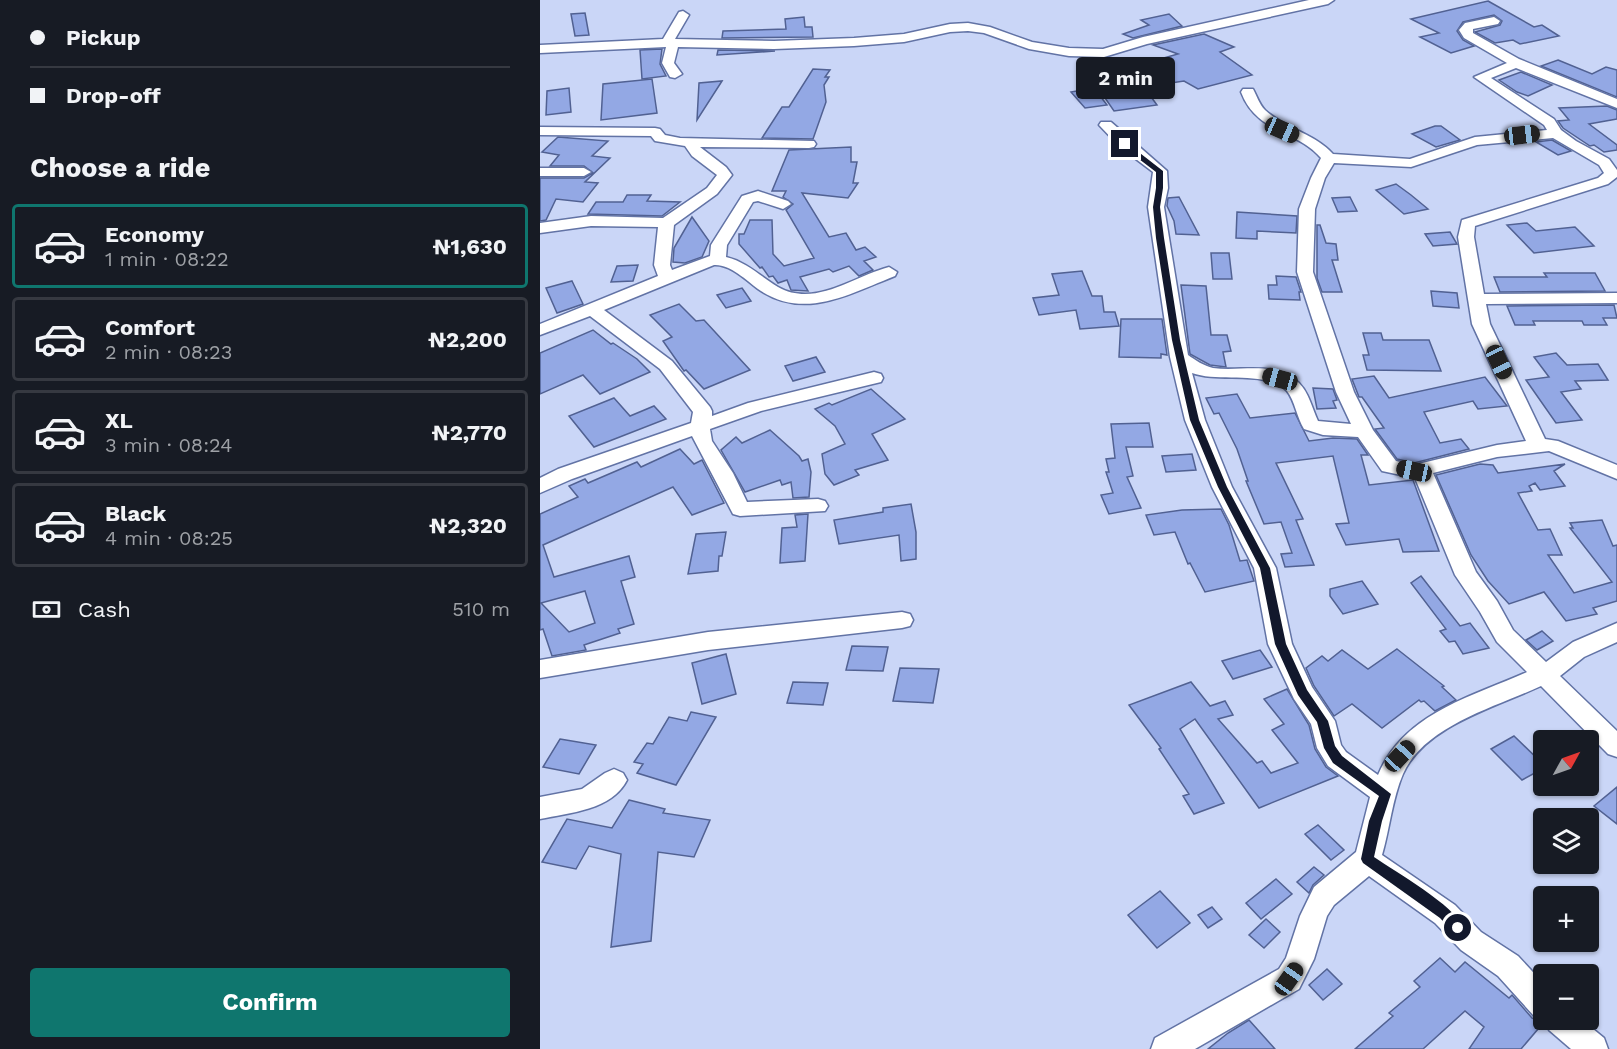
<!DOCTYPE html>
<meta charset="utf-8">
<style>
:root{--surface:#171b24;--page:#20242c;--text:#f1f3f6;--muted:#9ea1a6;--line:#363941;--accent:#0f766e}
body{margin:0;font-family:"Work Sans",sans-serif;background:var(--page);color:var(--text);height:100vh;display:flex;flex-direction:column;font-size:22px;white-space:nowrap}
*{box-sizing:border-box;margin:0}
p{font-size:20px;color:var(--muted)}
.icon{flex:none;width:33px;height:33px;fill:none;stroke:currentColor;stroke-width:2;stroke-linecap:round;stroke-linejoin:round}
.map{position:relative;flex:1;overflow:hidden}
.panel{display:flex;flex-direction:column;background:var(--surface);width:540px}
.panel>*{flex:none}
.top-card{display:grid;align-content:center;height:132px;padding:0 30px;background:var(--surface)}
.needle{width:39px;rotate:50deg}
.tools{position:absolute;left:993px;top:730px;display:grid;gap:12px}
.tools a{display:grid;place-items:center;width:66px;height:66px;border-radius:6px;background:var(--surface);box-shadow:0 2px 4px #0004;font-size:30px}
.end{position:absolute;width:27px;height:27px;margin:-14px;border:8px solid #12182c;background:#fff;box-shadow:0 0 0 3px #fff}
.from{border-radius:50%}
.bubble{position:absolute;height:42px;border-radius:6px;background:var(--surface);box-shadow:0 2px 4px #0004;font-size:20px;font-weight:700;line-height:42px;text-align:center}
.car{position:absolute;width:18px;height:36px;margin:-18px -9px;border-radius:8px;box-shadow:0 0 4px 2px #0007;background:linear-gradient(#222 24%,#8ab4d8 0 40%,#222 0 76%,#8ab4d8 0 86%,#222 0)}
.top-card b{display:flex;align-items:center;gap:21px;height:57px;font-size:22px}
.top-card b+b{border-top:2px solid var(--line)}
.top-card i{width:15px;height:15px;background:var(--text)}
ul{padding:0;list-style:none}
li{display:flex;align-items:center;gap:18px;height:84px;margin:0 12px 9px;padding:0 18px;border:3px solid var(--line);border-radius:6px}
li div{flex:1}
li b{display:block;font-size:22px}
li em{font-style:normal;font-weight:700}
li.on{border-color:var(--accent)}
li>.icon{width:54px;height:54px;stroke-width:1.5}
h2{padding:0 30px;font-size:27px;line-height:72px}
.pay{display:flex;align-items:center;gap:15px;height:66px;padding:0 30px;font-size:22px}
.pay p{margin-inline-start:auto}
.cta{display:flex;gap:12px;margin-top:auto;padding:12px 30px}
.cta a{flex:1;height:69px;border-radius:6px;background:var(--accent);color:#fff;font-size:24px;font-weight:700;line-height:69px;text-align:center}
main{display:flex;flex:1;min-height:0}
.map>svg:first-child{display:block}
</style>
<main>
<section class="panel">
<div class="top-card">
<b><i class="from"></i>Pickup</b>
<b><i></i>Drop-off</b>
</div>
<h2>Choose a ride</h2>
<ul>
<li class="on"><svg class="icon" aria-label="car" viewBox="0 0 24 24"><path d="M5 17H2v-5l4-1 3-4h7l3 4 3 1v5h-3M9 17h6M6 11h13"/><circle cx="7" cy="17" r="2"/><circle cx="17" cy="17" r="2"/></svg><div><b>Economy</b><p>1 min · 08:22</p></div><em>₦1,630</em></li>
<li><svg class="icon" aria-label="car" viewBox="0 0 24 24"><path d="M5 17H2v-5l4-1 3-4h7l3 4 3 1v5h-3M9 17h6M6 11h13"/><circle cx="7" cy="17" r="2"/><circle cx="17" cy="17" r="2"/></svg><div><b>Comfort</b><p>2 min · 08:23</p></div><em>₦2,200</em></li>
<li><svg class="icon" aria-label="car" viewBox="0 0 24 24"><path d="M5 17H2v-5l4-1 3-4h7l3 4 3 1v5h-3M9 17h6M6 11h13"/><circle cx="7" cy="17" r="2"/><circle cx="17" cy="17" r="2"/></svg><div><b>XL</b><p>3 min · 08:24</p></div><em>₦2,770</em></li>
<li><svg class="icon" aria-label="car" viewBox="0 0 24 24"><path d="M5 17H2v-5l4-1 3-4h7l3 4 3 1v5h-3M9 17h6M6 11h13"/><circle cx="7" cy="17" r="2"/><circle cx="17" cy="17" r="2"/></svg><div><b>Black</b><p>4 min · 08:25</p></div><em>₦2,320</em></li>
</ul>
<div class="pay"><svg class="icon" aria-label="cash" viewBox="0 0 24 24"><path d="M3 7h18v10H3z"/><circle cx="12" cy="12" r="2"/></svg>Cash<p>510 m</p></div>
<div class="cta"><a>Confirm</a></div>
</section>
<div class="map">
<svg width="1077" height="1049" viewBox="0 0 1077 1049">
<rect width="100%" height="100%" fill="#cad6f7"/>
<g fill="#93a8e4" stroke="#516192" stroke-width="1.5" fill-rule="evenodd">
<polygon points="948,1 994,27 1002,25 1019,36 980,44 973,40 955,43 935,32 960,25 962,21 954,15 923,22 917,31 923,40 934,46 911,53 880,37 899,33 871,19"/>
<polygon points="45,13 49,35 35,36 31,14"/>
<polygon points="629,14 642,26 593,38 583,34 609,25 601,20"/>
<polygon points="264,17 265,27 272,27 273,37 182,38 183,31 246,29 245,19"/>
<polygon points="664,34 694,47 680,52 712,75 658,89 644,81 604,87 592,75 632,67 620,59 638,54 613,45"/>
<polygon points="122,49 120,64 126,76 102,79 100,50"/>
<polygon points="178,50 234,51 235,51 177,55"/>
<polygon points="1018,60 1052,74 1066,67 1077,70 1077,97 1001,66"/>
<polygon points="273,69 290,70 285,77 289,77 284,85 286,102 273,139 222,138 242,107 249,107"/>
<polygon points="981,72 1012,85 988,96 977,92 959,80"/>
<polygon points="112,79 117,113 61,120 63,84"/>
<polygon points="182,81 157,120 159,83"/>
<polygon points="29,88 31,112 6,115 7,91"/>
<polygon points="554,88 567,105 545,108 531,92"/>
<polygon points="606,90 617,105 574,111 563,95"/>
<polygon points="1067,106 1077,110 1077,119 1049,124 1077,145 1077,150 1064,152 1054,145 1050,146 1023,128 1018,121 1029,120 1019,108"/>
<polygon points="895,126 901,126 920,140 896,147 872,134"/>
<polygon points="18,137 68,141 52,156 70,158 45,182 58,183 43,202 16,199 6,220 0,221 0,178 44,178 53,173 44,166 10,166 19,155 2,152"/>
<polygon points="1012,140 1031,151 1018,155 996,142"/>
<polygon points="311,147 311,162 317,162 313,183 318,183 308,198 262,193 289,237 306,233 316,250 325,247 336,257 324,261 333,270 319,276 309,266 293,272 289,269 260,277 268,291 251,290 247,280 238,283 233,276 229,277 222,267 220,268 199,244 199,234 204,234 210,220 232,220 233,254 244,266 274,258 246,210 253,204 243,197 246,191 232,191 249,150"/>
<polygon points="856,184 871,195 888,209 864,214 836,190"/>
<polygon points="87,195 111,195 107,201 140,202 122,216 48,214 56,202 83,202"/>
<polygon points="639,197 659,235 636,234 634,221 627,206 628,198"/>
<polygon points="810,197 817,211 798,212 792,198"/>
<polygon points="697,212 757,216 756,233 717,231 717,239 696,238"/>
<polygon points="152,217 169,241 162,257 145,263 133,262 134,248"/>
<polygon points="987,223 996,231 1035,227 1054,246 994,253 967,225"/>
<polygon points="777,225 780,225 786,243 796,244 798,260 792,260 802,292 782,292 777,278"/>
<polygon points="910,232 917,244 893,246 885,234"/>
<polygon points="671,253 689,253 692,279 673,279"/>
<polygon points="98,265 93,281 71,282 77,266"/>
<polygon points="542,271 552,296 562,296 564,312 575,312 579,326 540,329 536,310 499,315 493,298 519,295 512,274"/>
<polygon points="1004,273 1055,273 1065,291 960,292 954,277 1007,277"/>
<polygon points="736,276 756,277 761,292 759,292 760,300 729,299 728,285 737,285"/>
<polygon points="32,281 43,304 17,313 6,288"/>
<polygon points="641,285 666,286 671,335 687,335 691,351 683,352 686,367 670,365 650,354"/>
<polygon points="202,288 211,301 186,308 177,295"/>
<polygon points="891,291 917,293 919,308 893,306"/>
<polygon points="139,304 156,321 164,320 210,370 164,389 146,370 144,371 123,341 132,337 110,315"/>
<polygon points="1074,305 1077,318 1063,318 1067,325 1044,325 1042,321 993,321 995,325 975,325 967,306"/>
<polygon points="581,319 622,319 627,355 621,354 621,358 579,357"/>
<polygon points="53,330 71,344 73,343 97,359 110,372 60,394 43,375 0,394 0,353"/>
<polygon points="823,333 841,333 843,340 889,340 901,371 827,370 823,355 829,355"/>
<polygon points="1016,353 1027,365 1058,364 1068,380 1035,381 1041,389 1021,392 1042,420 1016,423 986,380 1009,377 994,357"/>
<polygon points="276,357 285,372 253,381 245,366"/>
<polygon points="834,376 849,398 945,377 967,406 938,409 933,401 884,412 900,443 921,439 929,449 874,463 857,459 835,429 844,428 822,397 819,397 812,379"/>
<polygon points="773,388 793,389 797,400 793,401 796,408 777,409"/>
<polygon points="331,389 365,419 332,434 348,460 315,470 319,475 294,485 285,474 282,454 305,444 295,426 275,409 289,403 292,405"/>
<polygon points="697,394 710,418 755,413 769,441 793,438 817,439 828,455 821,455 829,485 873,480 899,551 863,552 859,539 806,545 796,524 809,523 793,456 736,463 763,519 756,520 774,565 745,567 741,554 752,553 741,522 724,524 706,481 708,481 697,449 679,413 674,414 666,398"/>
<polygon points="74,398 90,416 114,406 126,419 54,447 29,416"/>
<polygon points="609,423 613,447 586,447 593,476 587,477 601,508 569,514 561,495 573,493 566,472 569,472 566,459 575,458 571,424"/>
<polygon points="230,430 259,456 262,461 268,459 271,472 269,497 253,498 251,482 242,485 240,480 205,492 181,450 196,437 202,443"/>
<path d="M140,449L154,464L162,460L184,503L152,515L133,487L3,545L14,577L89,556L95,577L81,581L94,624L78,629L80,633L44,645L46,650L12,656L3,629L0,630V514L38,497L29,486L45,479L48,483L97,462L101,467ZM45,591L55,623L29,632L1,603Z"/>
<polygon points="652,454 656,470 626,472 622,456"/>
<polygon points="940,464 953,465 958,473 1025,464 1014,471 1025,486 1000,490 995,483 989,486 992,491 978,493 998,530 1010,529 1022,555 1008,555 1034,593 1072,582 1030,528 1033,528 1030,523 1062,520 1073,546 1077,545 1077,601 1053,608 1057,614 1026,621 1004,592 969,604 948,581 931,555 896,475"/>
<polygon points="371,504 376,532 376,559 361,561 359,535 299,544 294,520 343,512 343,508"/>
<polygon points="681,509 689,525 700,561 707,560 714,581 665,592 650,563 648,564 635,532 614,535 606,515 642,510"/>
<polygon points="268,514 265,561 240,563 242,528 257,527 255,515"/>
<polygon points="186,532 182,556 179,556 178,571 148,574 156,534"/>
<polygon points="881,576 920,626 930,623 949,648 923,654 915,641 909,642 900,631 906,629 871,583"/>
<polygon points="822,581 838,604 803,614 790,596 790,589"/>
<polygon points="1002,631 1013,641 997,650 986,640"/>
<polygon points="312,646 348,647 343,671 306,670"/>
<polygon points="857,649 904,686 902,687 916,700 895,711 884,701 881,702 879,700 842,728 812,704 794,716 774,686 766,668 782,656 788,661 802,650 828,669"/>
<polygon points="720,650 732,667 693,679 682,661"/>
<polygon points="186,654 196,694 162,704 152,663"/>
<polygon points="360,668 399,669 393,703 353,701"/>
<polygon points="253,682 288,683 283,705 247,703"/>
<polygon points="651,682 670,706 685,701 693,715 678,719 717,763 722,761 731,773 758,763 732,730 744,724 724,699 747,689 769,725 775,749 786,767 798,776 719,808 655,719 640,729 684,803 654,814 643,796 649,794 619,749 621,748 589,705"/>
<polygon points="151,712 176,717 136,785 97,773 103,764 94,762 107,743 113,744 129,717 147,721"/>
<polygon points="974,736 1004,765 1004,768 982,780 951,749"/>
<polygon points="20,739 56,745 39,774 3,767"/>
<polygon points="1077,787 1077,824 1054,806"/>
<polygon points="89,800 125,809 123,813 170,820 154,857 118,852 111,941 71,947 81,854 49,846 36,869 2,862 27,819 72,828"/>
<polygon points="778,825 804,850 791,860 765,834"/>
<polygon points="774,867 784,875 773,885 769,893 757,882"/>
<polygon points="736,879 752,894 721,919 706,903"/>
<polygon points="620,891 650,923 617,948 588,915"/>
<polygon points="672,907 682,919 668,928 658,915"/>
<polygon points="726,919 740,932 724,948 709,935"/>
<polygon points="900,958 915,972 925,962 969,998 972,995 992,1018 1004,1022 981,1049 929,1049 944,1027 925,1011 883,1049 815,1049 853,1016 849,1013 880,987 874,981"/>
<polygon points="787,969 802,984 783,1000 769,985"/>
<polygon points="709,1020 735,1049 668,1049 688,1033"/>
</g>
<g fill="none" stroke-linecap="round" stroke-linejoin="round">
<g stroke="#6273a5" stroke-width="3">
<g id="street">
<polygon points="769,0 794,0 788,4 607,44 564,57 529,56 489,49 444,33 428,31 410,32 364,42 314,46 234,49 138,47 134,63 142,74 135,78 130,77 122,63 126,47 0,53 0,45 123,39 139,12 143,11 149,15 135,39 234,41 314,38 364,34 410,24 428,23 450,27 492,42 529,48 563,49 603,37"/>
<path d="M954,17L960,21L958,24L933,29V33L979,59L1077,99V108L976,68L951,78L1014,119L1021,130L1036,141L1069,159L1077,170V177L1068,184L935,226L934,237L944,294L1077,293V303L946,304L950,324L1005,439L1018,441L1077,465V479L1009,451L957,457L893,473L936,572L957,601L973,630L1006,662L1033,642L1077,623V642L1044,657L1020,676L1077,731V757L1068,754L1001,686C956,707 884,726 863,774C852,799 850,828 842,855L915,905L941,932L978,956L1004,984V1020L994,1016L958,976L921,950L895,923L829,876L794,905L787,916L774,959L759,989L655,1049H611L615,1038L739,969L746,958L760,916L774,887L816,852L830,797L788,766L777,748L771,724L754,699L728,644L714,568L672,487L645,420L630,357L608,207L613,172L580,147L559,125L561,122H571L627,171L628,188L624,207L648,355C655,360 664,366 673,368C701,372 737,360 759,383C769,393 772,408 778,421L811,424L796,392L757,272L759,209L771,178L781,158C756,129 717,134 701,92L703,89H713C717,96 719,104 725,110C745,129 774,133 793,154L870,159L935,137L1007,130L1004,125L934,77L967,63L924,38L919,30L925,23ZM1013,138L1059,165L1064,173L1058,178L922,220L918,237L932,324L986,441L957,445L874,465L856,461L833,430L814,392L773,272L775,209L785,178L794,163L871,167L937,145ZM652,373C679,383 728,370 747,391C755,401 757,418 764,429L783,435L818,437L842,471L875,478L915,575L940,612L957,642L987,672C931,697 864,713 838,775L806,752L801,745L795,721L772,687L752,644L736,568L692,487L665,420Z"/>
<path d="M0,127L115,128L120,129L125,135L140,138L274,141L276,144L274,147L269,148L160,147L186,167L192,175L177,194L134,225L130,265L132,270L170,256L171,245L202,196L218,191L248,201L251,204L243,209L218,201L213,202L187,245L186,257C207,262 221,277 238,287C275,308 314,276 349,267L357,272L355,276C309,294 264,321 218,289C206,280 190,264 174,265L64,310L132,361L170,407L172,411V416L208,403L334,372L341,374L343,378L341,382L221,411L170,429L172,441L193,473L207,502L278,499L285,501L288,506L285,511L200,516L193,514L152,436L32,479L0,493V478L18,469L151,423L153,412L120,369L50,316L0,335V324L118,276L114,265L118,227L51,226L0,233V223L51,216L123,218L167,188L177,175L152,156L145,146L115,141L111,136L0,135Z"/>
<polygon points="0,168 44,168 51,172 44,176 0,176"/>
<polygon points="362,612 370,614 373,620 370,626 362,628 168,650 0,678 0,660 168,632"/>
<path d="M74,769L83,773L87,780C72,810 29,813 0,819V797L42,789L65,773Z"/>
<polygon points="1005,1020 1042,1020 1064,1038 1068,1049 1031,1049 1009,1030"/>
</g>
</g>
<use href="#street" fill="#fff" fill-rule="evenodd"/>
</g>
<path fill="#12182c" d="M582,143H587L623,171V188L620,207L624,238L640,340L659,420L687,487L730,568L746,644L767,690L788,721L795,746L802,756L851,794L842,821L834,857C856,872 914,905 924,928L922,932H913L900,918L823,863L821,859L829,821L839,796L793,763L784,748L777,722L758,695L735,644L720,568L678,487L650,420L632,340L616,238L613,207L616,188V172L582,146Z"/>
</svg>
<div class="tools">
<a><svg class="needle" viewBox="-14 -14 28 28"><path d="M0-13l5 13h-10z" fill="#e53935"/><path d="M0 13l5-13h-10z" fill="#9ea1a6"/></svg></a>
<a><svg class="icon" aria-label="layers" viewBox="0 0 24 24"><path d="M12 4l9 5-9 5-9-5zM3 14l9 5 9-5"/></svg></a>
<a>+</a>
<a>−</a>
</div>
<i class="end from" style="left:918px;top:928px"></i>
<i class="end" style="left:585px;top:144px"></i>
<div class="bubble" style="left:536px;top:57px;width:99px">2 min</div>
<i class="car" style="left:742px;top:130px;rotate:114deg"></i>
<i class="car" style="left:982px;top:135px;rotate:83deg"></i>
<i class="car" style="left:959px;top:362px;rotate:155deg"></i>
<i class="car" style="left:740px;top:379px;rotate:285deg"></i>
<i class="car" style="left:874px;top:471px;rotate:282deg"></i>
<i class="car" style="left:860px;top:756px;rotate:43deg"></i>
<i class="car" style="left:749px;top:979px;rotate:35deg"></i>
</div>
</main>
